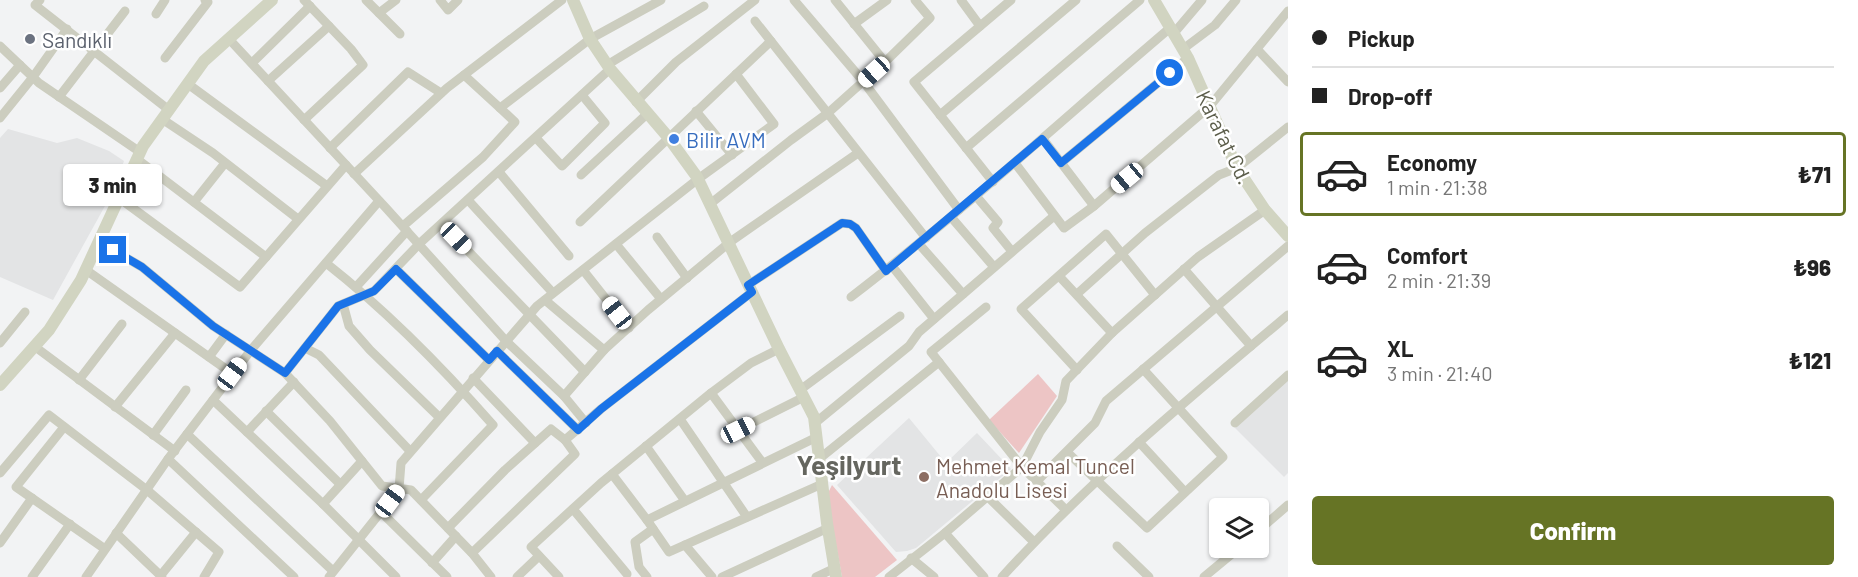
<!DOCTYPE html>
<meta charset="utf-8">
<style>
:root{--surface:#fff;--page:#f2f2f2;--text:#222;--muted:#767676;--line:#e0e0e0;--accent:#667425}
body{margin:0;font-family:Barlow,sans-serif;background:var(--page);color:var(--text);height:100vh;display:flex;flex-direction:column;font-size:22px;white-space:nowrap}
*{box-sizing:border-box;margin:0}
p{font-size:20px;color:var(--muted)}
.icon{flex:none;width:33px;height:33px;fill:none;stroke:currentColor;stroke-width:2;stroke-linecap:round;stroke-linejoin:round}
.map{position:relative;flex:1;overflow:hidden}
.side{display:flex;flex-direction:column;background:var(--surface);width:570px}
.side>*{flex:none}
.guide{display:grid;align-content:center;height:132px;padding:0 24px;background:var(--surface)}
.buttons{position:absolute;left:1209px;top:498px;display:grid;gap:12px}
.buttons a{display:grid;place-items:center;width:60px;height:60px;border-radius:6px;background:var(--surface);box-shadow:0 2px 4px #0004;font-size:30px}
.end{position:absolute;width:27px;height:27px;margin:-14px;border:8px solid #1a73e8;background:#fff;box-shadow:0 0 0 3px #fff}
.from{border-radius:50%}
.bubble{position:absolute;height:42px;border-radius:6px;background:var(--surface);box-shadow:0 2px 4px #0004;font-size:20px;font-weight:800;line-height:42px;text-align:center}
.car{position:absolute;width:18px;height:36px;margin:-18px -9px;border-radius:8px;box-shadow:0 0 4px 2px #0007;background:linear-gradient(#fff 24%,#345 0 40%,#fff 0 76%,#345 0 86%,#fff 0)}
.guide b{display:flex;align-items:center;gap:21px;height:57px;font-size:22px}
.guide b+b{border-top:2px solid var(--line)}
.guide i{width:15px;height:15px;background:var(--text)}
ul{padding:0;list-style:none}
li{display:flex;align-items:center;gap:18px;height:84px;margin:0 12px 9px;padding:0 12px;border:3px solid transparent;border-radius:6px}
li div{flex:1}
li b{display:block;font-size:22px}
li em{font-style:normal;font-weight:800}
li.on{border-color:var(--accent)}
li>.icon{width:54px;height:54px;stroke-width:1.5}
.button{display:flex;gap:12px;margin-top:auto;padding:12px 24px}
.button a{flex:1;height:69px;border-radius:6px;background:var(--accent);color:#fff;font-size:24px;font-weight:800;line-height:69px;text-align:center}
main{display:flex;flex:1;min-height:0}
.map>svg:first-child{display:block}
</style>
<main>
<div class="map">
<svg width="1288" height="577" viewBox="0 0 1288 577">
<rect width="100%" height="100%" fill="#f2f3f4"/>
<g fill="#e3e4e5">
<polygon points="8,129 57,143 77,138 109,151 124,161 111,195 53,300 0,277 0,138"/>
<polygon points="1288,380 1288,473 1284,477 1235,428"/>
<polygon points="909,418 946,463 977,433 1011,469 916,548 907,551 896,552 837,485"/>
</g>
<g fill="#edc5c5">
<polygon points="1038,374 1057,396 1019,453 989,420"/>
<polygon points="832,485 897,560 875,577 842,577 827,495"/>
</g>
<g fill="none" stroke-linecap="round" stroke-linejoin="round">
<g stroke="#cccdbf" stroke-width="9">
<polyline points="40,0 35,5 169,110"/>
<polyline points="304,0 351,49 363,65 304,120"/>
<polyline points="366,0 400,34"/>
<polyline points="440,0 448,10 458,0"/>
<polyline points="794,0 863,81 959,210"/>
<polyline points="835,0 885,62"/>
<polyline points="961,0 980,26"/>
<polyline points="379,13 396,0"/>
<polyline points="156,14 165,0"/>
<polyline points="755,21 926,238"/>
<polyline points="854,24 887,0"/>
<polyline points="1174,33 1202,0"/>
<polyline points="229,39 386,208 506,341 564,396"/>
<polyline points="0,46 39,83 140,152"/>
<polyline points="1183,49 1215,25 1236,0"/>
<polyline points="1257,49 1288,82"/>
<polyline points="165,58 208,2 205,0"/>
<polyline points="252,63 310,6"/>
<polyline points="607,65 704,6"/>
<polyline points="464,75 500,108 590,39 661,0"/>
<polyline points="268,81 329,26"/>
<polyline points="188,84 327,186"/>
<polyline points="0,88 20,65"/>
<polyline points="59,97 125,11"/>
<polyline points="636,102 676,62 755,0"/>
<polyline points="696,111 732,155"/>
<polyline points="940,115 1076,0"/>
<polyline points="0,118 33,77 67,29"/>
<polyline points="162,119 213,153 298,219"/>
<polyline points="536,138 562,166 605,123 582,95"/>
<polyline points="1043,139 1094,206"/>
<polyline points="330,148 408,72 441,93"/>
<polyline points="966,148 1140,0"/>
<polyline points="137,159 266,257"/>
<polyline points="1015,163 1064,228 1094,206 1210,106 1288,11"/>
<polyline points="1061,163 1188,58"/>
<polyline points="499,172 569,256"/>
<polyline points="354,174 447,88 562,0"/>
<polyline points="581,175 647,114"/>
<polyline points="993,182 914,82 1011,0"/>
<polyline points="976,196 998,222 993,228 1010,249"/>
<polyline points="119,198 240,287 346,165"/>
<polyline points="468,200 553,293"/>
<polyline points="194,202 225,163"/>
<polyline points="710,204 791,140 828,113 885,62 930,18 915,0"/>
<polyline points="951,217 994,267"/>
<polyline points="580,222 771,41"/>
<polyline points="442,224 585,372"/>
<polyline points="403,226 483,157 515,122 500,108"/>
<polyline points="657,237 687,278"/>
<polyline points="99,242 142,267 213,326 285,373 330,421 382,486 411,490 472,553 491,577"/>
<polyline points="616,244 661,299"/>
<polyline points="919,244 963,294"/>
<path d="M326,263C387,311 442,367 493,425L421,500"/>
<polyline points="892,266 934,319"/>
<polyline points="396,269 489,360"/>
<polyline points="1184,269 1251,346"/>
<polyline points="86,270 233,374"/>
<polyline points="583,270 629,328"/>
<polyline points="1059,276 1112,333"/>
<polyline points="748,285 842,223 850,224 856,228 886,271"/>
<polyline points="356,287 407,231"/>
<polyline points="1077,294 1145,233 1219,175 1237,168 1288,127"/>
<path d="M851,297C962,212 1064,118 1170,28"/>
<polyline points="545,300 604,350 648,310 730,242 858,153"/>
<polyline points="343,304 349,326 370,350 439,417"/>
<polyline points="986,307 931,352 1022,467 1066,510"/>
<polyline points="0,343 25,312"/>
<polyline points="34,346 175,451"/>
<polyline points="305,348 319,355 410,451"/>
<polyline points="497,351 578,430"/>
<polyline points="209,357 226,334"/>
<polyline points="1077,370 1021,309 1106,234 1155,295"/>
<polyline points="285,373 338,306 374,291 419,244 610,69"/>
<polyline points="473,378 535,443"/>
<polyline points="79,380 122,324"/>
<polyline points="800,390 900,316"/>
<polyline points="711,393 762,462"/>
<polyline points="213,400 323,504 396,577"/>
<polyline points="115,407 175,333"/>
<polyline points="266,411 340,484"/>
<polyline points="680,419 747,517"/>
<polyline points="586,423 564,396 604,350"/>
<polyline points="815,423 909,346 919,332 1054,216"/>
<polyline points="1235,423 1288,375"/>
<polyline points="64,427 16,487 105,549"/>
<polyline points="738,430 804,397"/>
<polyline points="247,432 294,382"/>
<polyline points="187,434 333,571"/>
<polyline points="153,435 186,390"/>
<polyline points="565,440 601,409 752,292"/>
<polyline points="1139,442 1185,492"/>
<polyline points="646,446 685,501"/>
<polyline points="1067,452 1147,528 1223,457 1143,369"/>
<polyline points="168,459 294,577"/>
<polyline points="819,459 939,362"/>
<polyline points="0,473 49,415 147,490 219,552 204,577"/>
<polyline points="612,474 647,520 669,552 822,484"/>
<polyline points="1037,481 1095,423 1106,401 1288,246"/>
<polyline points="987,496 1034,542"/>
<polyline points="323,504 362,461"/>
<polyline points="573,509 627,574"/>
<polyline points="381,512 447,577"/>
<polyline points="647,520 817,437"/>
<polyline points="448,528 505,470 551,429 565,440 575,454 472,553"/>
<polyline points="1258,531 1288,505"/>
<polyline points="116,533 162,577"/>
<polyline points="945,533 984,577"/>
<polyline points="0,543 32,498"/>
<polyline points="685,545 712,577"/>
<polyline points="1117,546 1149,577"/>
<polyline points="911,558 934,577"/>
<polyline points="432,563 456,536"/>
<polyline points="161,575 196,532"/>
<polyline points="32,577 70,524"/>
<polyline points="86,577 168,459 251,350 379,201"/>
<polyline points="329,577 399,489 401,463 537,306 698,179 774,124 736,74"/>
<polyline points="517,577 539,556"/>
<polyline points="559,577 531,547 601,483 711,393 751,363 779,349"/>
<polyline points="647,577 639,567 635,542 653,529"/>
<polyline points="722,577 828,528"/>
<polyline points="816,577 835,568"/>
<polyline points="889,577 945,533 1022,467 1040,432 1062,400 1066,381 1112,333 1198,257 1265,210"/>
<path d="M1002,577C1089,481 1189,398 1288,315"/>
<polyline points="1204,577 1239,548"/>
</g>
<g stroke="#d1d4c1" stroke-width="12">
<polyline points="573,0 590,39 610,69 668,137 697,177 779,349 814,417 827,523 836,577"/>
<polyline points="1154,0 1188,58 1237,168 1265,210 1288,236"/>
<polyline points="0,385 49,330 81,280 143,146 204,61 272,0"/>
</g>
</g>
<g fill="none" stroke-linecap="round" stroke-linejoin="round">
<polyline stroke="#1a73e8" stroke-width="8" points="113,250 142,267 213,326 285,373 338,306 374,291 396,269 489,360 497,351 578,430 601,409 752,292 748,285 842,223 850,224 856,228 886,271 1042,139 1061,163 1170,73"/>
</g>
<circle fill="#6b7280" stroke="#fff" stroke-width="2" cx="30" cy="39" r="6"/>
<circle fill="#3f7fe0" stroke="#fff" stroke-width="2" cx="674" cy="139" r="6"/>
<circle fill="#8d6e63" stroke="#fff" stroke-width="2" cx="924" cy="477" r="6"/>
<g text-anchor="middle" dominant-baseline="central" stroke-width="5" stroke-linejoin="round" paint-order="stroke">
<g font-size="21" fill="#5b616d" stroke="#fff" text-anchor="start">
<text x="42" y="39">Sandıklı</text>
</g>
<g font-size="21" fill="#5c5e4b" stroke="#fff">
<text transform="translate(1225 137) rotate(64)">Karafat Cd.</text>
</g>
<g font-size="21" fill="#366cbe" stroke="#fff" text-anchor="start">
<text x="686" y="139">Bilir AVM</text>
</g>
<g font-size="21" fill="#785e54" stroke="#fff" text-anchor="start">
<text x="936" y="465">Mehmet Kemal Tuncel<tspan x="936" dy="24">Anadolu Lisesi</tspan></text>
</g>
<g font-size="27" font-weight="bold" fill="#65665f" stroke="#fff">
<text x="849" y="464">Yeşilyurt</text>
</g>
</g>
</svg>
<div class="buttons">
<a><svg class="icon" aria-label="layers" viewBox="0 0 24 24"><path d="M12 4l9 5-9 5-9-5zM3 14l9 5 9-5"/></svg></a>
</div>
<i class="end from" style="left:1170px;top:73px"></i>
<i class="end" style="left:113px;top:250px"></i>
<div class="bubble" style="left:63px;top:164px;width:99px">3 min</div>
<i class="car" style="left:874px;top:72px;rotate:228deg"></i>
<i class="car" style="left:1127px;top:178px;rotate:230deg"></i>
<i class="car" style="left:456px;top:238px;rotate:136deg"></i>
<i class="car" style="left:617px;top:313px;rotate:322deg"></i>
<i class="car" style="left:232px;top:374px;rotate:37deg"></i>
<i class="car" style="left:738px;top:430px;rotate:64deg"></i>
<i class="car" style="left:390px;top:501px;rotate:37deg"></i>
</div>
<section class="side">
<div class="guide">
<b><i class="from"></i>Pickup</b>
<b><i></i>Drop-off</b>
</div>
<ul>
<li class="on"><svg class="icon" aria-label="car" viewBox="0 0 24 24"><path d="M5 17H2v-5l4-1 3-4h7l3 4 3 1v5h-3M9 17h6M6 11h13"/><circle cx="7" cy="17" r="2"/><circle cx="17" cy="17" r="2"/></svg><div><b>Economy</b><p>1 min · 21:38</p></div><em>₺71</em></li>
<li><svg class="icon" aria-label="car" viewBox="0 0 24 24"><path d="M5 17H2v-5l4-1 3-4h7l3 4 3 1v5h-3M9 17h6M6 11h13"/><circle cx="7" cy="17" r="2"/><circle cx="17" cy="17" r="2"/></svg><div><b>Comfort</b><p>2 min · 21:39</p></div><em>₺96</em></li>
<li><svg class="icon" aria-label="car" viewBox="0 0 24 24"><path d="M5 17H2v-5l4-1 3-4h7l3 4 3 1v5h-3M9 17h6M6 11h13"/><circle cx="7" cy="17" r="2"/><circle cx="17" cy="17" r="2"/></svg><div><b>XL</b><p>3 min · 21:40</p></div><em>₺121</em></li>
</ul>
<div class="button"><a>Confirm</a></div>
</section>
</main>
